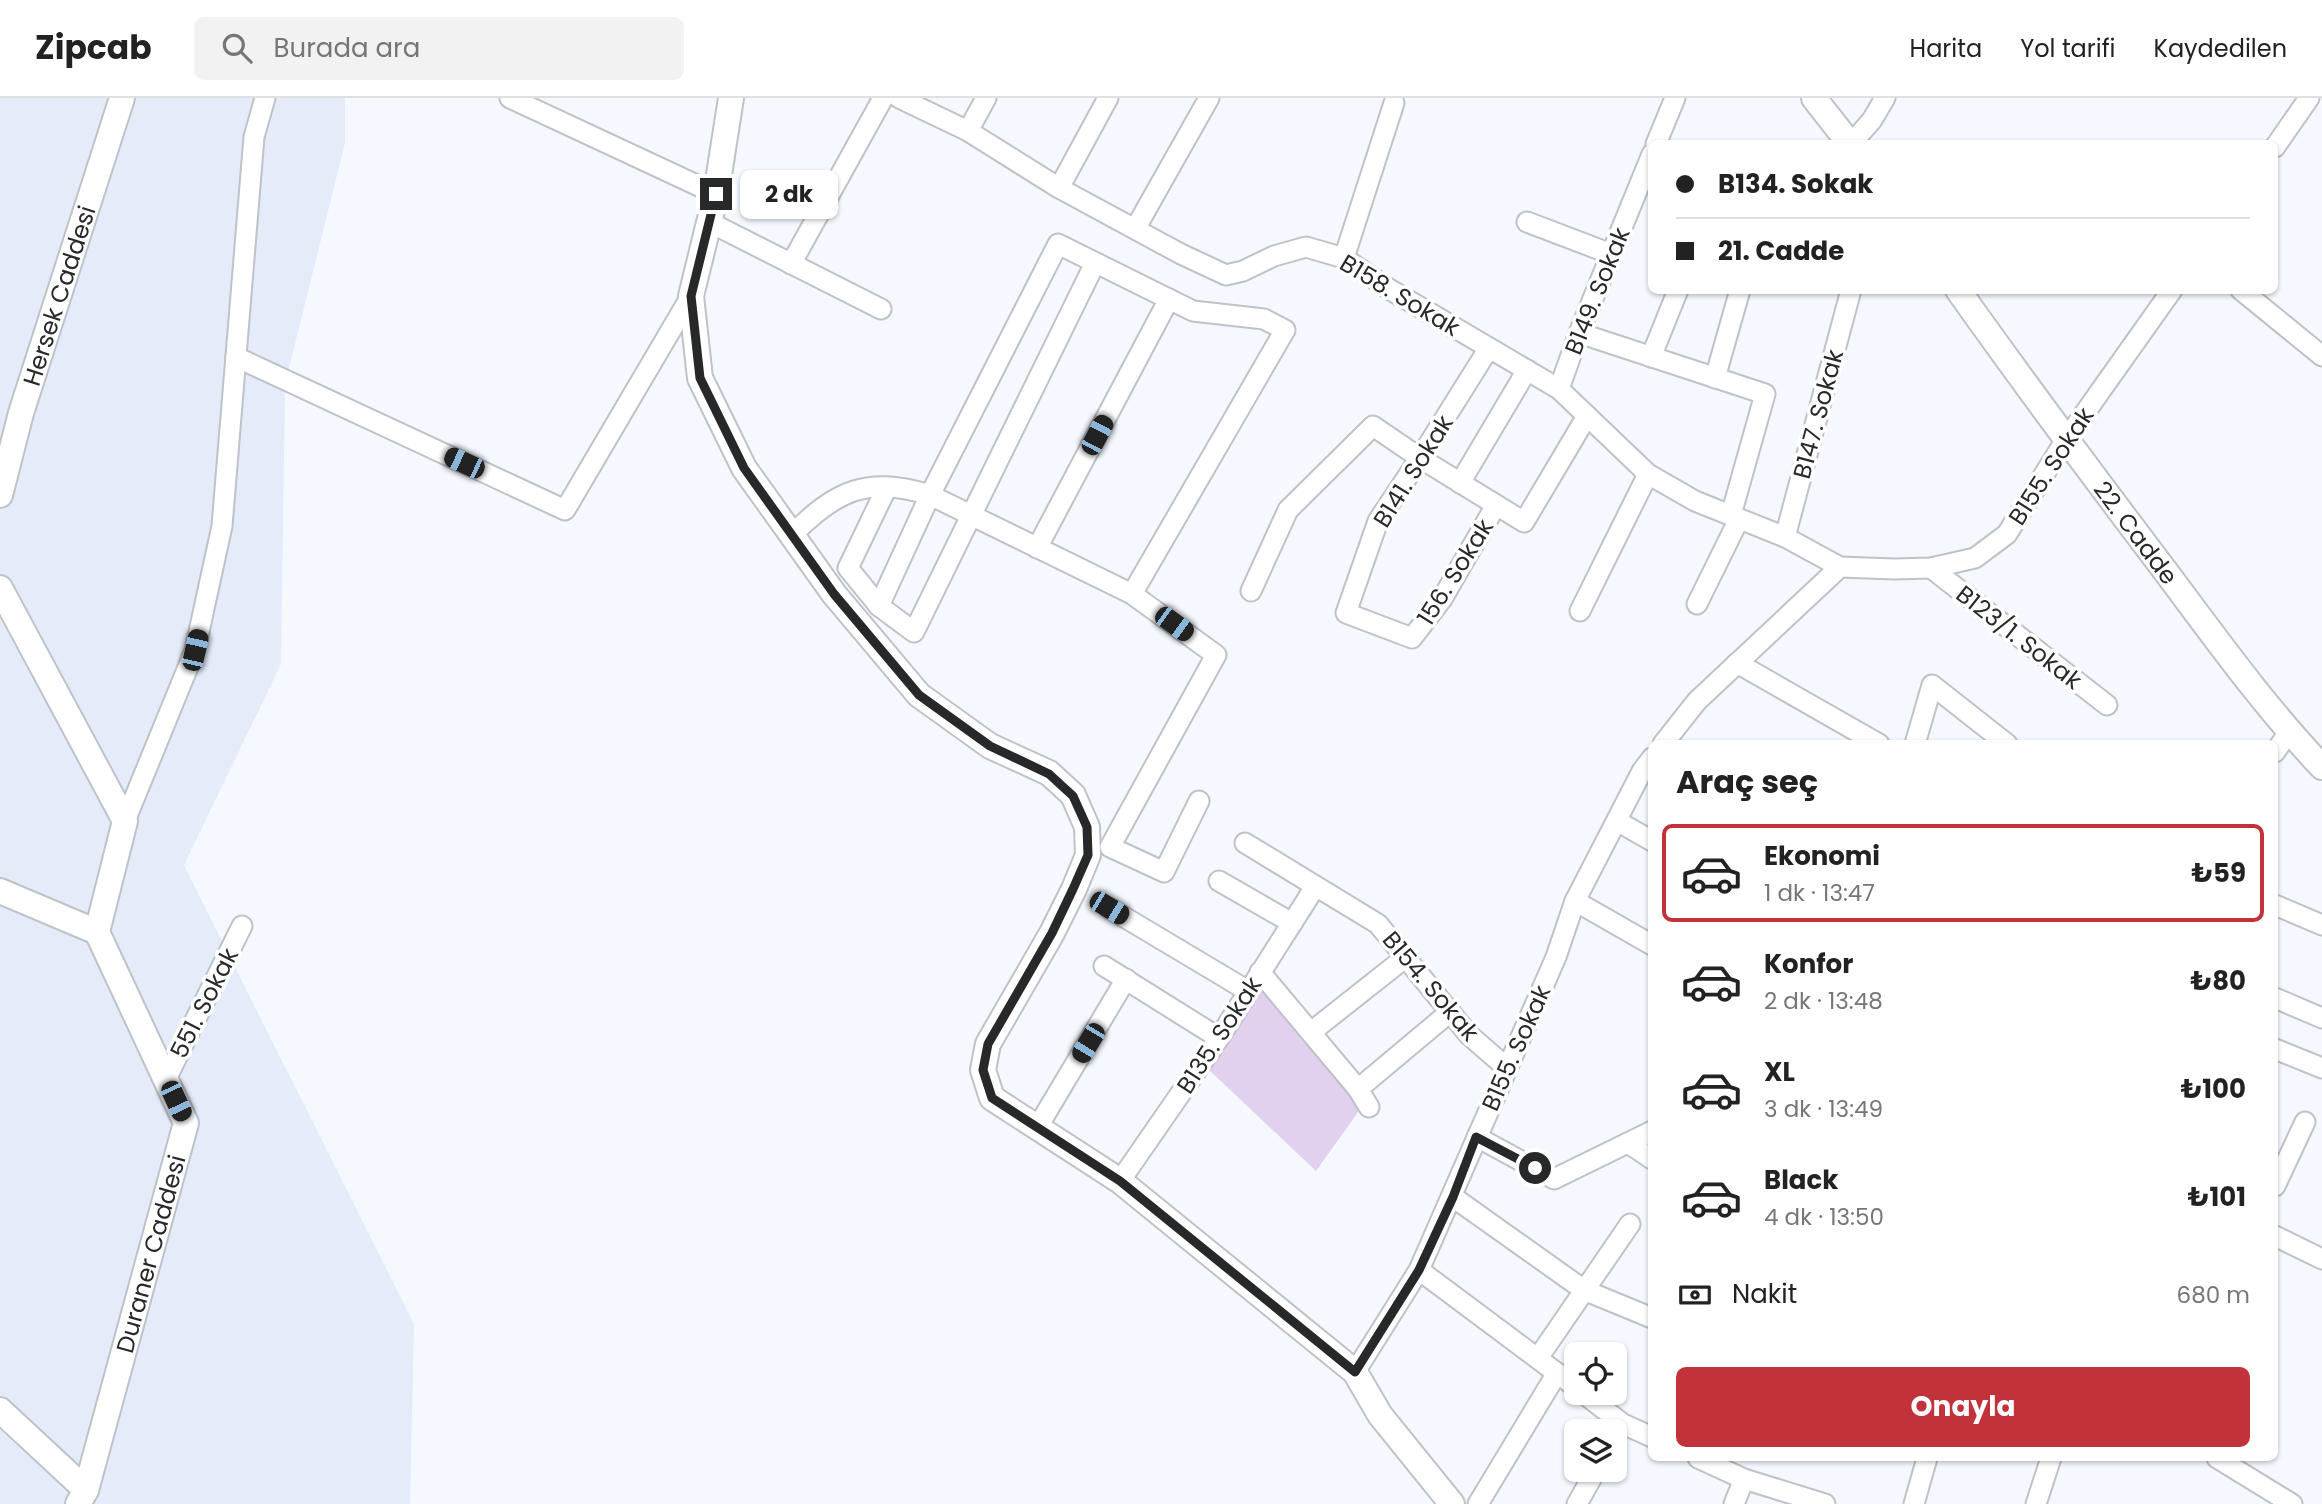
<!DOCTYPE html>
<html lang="tr">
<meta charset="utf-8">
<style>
:root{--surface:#fff;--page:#f2f2f2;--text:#222;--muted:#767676;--line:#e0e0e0;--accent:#c2323b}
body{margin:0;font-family:Poppins,sans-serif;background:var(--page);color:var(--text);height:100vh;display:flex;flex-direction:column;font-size:26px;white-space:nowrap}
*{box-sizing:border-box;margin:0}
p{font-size:23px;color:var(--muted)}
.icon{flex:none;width:38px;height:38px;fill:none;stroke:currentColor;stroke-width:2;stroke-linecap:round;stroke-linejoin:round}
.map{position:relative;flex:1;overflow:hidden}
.panel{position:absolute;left:1648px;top:642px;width:630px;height:721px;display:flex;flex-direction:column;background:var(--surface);border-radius:10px;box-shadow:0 2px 5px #0004}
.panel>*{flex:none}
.guide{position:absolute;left:1648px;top:42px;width:630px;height:154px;border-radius:10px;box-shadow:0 2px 5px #0004;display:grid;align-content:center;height:154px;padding:0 28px;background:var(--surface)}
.tools{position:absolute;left:1564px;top:1244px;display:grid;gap:14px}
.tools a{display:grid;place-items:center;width:63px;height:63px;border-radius:10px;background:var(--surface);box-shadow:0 2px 5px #0004;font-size:35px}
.end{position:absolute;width:32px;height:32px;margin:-16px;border:9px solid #26282a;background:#fff;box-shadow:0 0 0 4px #fff}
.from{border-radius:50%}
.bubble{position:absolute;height:49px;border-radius:10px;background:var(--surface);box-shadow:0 2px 5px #0004;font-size:23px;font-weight:700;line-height:49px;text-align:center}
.car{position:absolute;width:21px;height:42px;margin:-21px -10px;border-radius:9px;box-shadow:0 0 5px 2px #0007;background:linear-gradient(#222 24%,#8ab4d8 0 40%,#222 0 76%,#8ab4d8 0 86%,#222 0)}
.guide b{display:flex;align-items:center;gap:24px;height:66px;font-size:26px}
.guide b+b{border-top:2px solid var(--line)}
.guide i{width:18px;height:18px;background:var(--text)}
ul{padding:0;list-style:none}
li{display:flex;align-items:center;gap:21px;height:98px;margin:0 14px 10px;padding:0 14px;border:4px solid transparent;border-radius:10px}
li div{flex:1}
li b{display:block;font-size:26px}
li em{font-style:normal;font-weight:700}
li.current{border-color:var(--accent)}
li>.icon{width:63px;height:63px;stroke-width:1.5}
h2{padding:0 28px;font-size:32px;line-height:84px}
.pay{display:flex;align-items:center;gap:18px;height:77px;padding:0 28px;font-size:26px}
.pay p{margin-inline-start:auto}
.primary-button{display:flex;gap:14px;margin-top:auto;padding:14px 28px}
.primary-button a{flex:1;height:80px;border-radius:10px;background:var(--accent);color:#fff;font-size:28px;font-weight:700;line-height:80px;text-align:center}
header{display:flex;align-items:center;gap:42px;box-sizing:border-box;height:98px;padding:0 35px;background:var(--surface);border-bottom:2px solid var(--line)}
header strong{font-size:33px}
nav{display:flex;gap:38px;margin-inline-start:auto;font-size:24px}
.search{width:490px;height:63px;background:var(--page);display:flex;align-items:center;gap:18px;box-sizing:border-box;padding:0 24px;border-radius:10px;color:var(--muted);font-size:26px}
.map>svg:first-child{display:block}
</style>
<header>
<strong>Zipcab</strong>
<div class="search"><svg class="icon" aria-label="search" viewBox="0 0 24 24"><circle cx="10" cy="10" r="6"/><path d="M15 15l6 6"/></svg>Burada ara</div>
<nav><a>Harita</a><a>Yol tarifi</a><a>Kaydedilen</a></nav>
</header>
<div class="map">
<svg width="2322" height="1406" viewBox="0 0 2322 1406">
<rect width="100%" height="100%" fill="#f5f8fe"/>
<polygon fill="#e4ecf9" points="0,0 345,0 345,45 285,286 281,566 184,767 414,1226 410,1406 0,1406"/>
<polygon fill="#e1d0ee" points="1263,889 1361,1010 1316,1073 1207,970"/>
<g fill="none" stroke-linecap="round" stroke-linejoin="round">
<g stroke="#bfc2c8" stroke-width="23">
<g id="minor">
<polyline points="510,0 716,96"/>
<polyline points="899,0 968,33 1059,90 1181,156 1226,177 1243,173 1274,158 1306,149 1344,160 1389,191 1559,291 1648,376 1695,403 1785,439 1840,469"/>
<polyline points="968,33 986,0"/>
<polyline points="1656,46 1675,0"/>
<polyline points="1851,46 1872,22 1885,0"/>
<polyline points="2275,49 2309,0"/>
<polyline points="1059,90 1108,0"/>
<polyline points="709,124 881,211"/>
<polyline points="1527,124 1611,156"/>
<polyline points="1135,131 1209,0"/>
<polyline points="1344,160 1394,5"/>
<polyline points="791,166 883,0"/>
<polyline points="2241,192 2322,258"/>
<polyline points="1579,235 1765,296 1731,417"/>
<polyline points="1489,250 1420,360 1378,423 1346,515 1412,540 1442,501 1496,407"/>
<polyline points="236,259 565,412 691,198"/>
<polyline points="1651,259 1678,192"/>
<polyline points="1715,280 1740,192"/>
<polyline points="1559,291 1579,235 1652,56"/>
<polyline points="1460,385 1527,272"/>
<polyline points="887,389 848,470 879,508 914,534 1095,165"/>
<path d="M792,437C835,393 868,377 930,397L1132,496L1216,557L1110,749L1164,774L1199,703"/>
<polyline points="1785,439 1851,192"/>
<polyline points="1037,450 1169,201"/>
<polyline points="1931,470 2107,607"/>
<polyline points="1251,493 1288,412 1373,328 1420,360 1524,424 1587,318"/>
<polyline points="1697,506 1739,421"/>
<polyline points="879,508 930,397 1058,146 1193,213 1264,221 1285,232 1132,496"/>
<polyline points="1580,513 1648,376"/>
<polyline points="1737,565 1879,646"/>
<polyline points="1663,646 1697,603 1840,469 1894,471 1931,470 1975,460 2007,436 2065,343 2172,192"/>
<polyline points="1915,646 1932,587 2007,646"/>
<polyline points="2275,654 2289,634"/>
<polyline points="125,723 195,552 222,428 254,39 265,0"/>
<polyline points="1617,723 1652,743"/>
<polyline points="1245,745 1378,826 1469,937 1507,970"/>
<polyline points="1219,783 1292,825"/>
<polyline points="1575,803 1652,847"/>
<polyline points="2275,807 2322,827"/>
<polyline points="1109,810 1248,893"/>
<polyline points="1104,868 1219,940"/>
<polyline points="1260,874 1358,991 1369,1009"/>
<polyline points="2275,900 2322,920"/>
<polyline points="1311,934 1406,859"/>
<polyline points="2275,951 2322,970"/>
<polyline points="166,981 242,828"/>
<polyline points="1358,991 1450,914"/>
<polyline points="1037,1030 1126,881"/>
<polyline points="1477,1039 1554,1081 1652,1033"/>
<polyline points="1628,1045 1652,1061"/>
<polyline points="1120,1083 1219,940 1315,789"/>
<polyline points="2275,1088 2305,1024"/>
<polyline points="1453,1099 1584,1192 1652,1220"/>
<polyline points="2275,1138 2322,1161"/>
<polyline points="1419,1172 1577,1290"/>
<polyline points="1538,1260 1630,1126"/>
<polyline points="1355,1274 1419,1172 1556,859 1575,803 1642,673 1652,660"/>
<polyline points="1583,1295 1623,1326 1652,1339"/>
<polyline points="1698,1360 1744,1381 1825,1406"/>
<polyline points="2217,1360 2292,1406"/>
<polyline points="1478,1406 1557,1275"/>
<polyline points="1577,1406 1596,1372"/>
<polyline points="1734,1406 1744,1381"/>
<polyline points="1914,1406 1927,1360"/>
<polyline points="2036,1406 2051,1360"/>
</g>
</g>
<g stroke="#bfc2c8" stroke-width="28">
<g id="major">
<polyline points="731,0 716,96 691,198 700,280 744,370 834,496 919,597 990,648 1049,675 1073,697 1087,729 1088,757 1074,791 1052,835 988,946 983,972 992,1000 1120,1083 1355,1274 1380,1317 1452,1406"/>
<polyline points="1814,0 1850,46"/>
<path id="s1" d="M1958,192C2024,285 2091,375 2160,466C2212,535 2262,606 2322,669"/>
<path id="s2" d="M0,397L21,315L122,0"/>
<polyline points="0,490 125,723 97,834"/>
<polyline points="0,793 97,834"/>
<polyline points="0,1312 86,1392"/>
<path id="s3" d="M78,1406L86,1392L186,1025L97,834"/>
</g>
</g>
<use href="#minor" stroke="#fff" stroke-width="19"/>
<use href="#major" stroke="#fff" stroke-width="24"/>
</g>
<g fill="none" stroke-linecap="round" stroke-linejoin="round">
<polyline stroke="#26282a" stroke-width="9" points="716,96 691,198 700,280 744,370 834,496 919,597 990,648 1049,676 1073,698 1087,729 1088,757 1073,791 1052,835 988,946 983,972 992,1000 1120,1083 1355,1274 1419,1172 1453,1099 1476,1039 1535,1070"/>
</g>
<g text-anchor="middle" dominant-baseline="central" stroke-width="7" stroke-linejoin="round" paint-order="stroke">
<g font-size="24" fill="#26282a" stroke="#fff">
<text transform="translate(1597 193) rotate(-68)">B149. Sokak</text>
<text transform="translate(1400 197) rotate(31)">B158. Sokak</text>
<text stroke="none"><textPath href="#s2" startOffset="208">Hersek Caddesi</textPath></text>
<text transform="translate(1818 316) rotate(-75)">B147. Sokak</text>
<text transform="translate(2051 368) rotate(-57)">B155. Sokak</text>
<text transform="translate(1413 373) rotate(-58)">B141. Sokak</text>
<text stroke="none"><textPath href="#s1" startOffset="301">22. Cadde</textPath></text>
<text transform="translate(1455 474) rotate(-58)">156. Sokak</text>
<text transform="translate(2019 539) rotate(38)">B123/1. Sokak</text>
<text transform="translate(1431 888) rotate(50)">B154. Sokak</text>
<text transform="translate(204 905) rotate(-63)">551. Sokak</text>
<text transform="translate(1219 937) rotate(-57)">B135. Sokak</text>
<text transform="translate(1516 950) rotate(-66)">B155. Sokak</text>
<text stroke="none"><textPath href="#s3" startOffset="261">Duraner Caddesi</textPath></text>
</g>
</g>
</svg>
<div class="tools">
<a><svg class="icon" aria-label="locate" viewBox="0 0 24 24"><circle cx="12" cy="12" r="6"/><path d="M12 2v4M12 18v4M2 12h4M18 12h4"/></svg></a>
<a><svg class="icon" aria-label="layers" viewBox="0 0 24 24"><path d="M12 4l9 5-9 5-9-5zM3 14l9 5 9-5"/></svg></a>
</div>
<i class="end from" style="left:1535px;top:1070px"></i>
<i class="end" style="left:716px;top:96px"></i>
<div class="bubble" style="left:740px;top:72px;width:98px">2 dk</div>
<i class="car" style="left:1097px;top:337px;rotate:28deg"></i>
<i class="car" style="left:464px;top:365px;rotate:295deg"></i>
<i class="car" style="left:1174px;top:526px;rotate:126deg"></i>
<i class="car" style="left:195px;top:552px;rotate:13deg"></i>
<i class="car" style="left:1109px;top:810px;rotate:121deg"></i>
<i class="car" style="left:1088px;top:945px;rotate:211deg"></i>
<i class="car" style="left:176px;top:1003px;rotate:155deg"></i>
<div class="guide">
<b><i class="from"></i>B134. Sokak</b>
<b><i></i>21. Cadde</b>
</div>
<section class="panel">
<h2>Araç seç</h2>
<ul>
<li class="current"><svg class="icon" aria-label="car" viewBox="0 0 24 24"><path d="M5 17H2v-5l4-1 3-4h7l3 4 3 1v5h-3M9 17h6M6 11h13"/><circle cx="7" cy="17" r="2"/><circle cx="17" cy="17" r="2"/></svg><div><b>Ekonomi</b><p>1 dk · 13:47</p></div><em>₺59</em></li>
<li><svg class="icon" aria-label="car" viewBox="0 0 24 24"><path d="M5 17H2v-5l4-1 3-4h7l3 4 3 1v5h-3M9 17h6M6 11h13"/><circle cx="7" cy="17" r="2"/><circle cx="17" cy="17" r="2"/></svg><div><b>Konfor</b><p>2 dk · 13:48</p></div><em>₺80</em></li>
<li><svg class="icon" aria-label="car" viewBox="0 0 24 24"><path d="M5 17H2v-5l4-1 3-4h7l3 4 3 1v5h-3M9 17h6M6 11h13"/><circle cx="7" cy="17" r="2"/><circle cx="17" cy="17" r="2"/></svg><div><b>XL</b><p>3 dk · 13:49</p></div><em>₺100</em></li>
<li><svg class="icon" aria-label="car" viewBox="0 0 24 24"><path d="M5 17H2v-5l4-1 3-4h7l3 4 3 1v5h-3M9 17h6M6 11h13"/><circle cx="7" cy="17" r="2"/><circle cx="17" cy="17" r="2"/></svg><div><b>Black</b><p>4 dk · 13:50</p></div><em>₺101</em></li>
</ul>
<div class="pay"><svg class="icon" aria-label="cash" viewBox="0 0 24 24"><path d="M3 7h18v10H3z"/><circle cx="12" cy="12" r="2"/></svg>Nakit<p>680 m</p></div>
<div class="primary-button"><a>Onayla</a></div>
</section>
</div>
